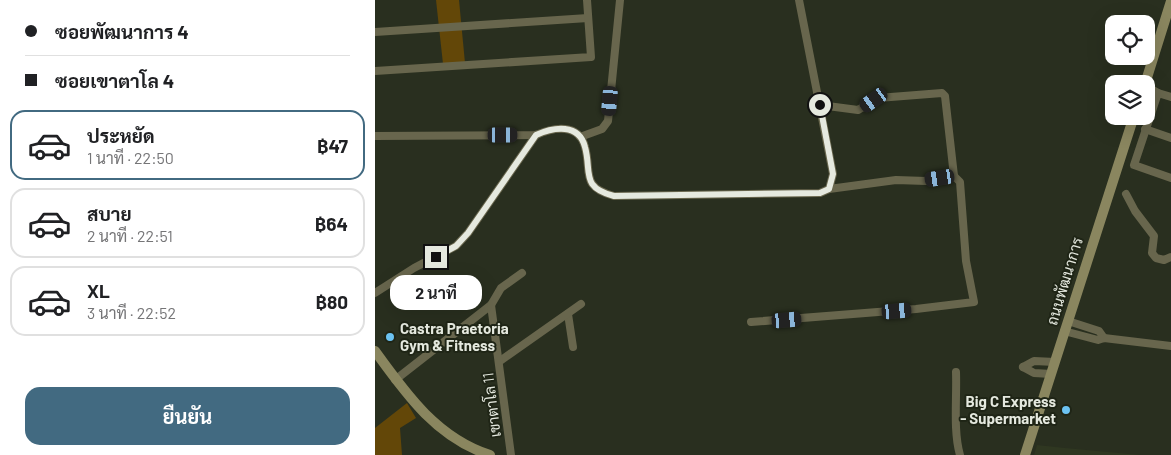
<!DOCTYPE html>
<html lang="th">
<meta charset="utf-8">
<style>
:root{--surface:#fff;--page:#f2f2f2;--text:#202124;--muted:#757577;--line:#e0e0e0;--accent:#426a81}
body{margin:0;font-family:Barlow,Sarabun,sans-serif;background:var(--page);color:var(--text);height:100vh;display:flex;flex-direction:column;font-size:19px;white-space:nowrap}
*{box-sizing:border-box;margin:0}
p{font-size:16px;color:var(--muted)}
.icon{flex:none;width:28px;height:28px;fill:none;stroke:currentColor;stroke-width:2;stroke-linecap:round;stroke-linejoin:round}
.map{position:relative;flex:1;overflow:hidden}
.panel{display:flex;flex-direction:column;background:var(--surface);width:375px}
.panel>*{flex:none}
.guide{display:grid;align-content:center;height:110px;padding:0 25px;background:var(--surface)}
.fabs{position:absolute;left:730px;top:15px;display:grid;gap:10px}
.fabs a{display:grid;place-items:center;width:50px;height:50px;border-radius:10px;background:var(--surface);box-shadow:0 5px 20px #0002;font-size:25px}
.end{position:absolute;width:22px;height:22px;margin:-11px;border:6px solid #e5e9df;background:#111;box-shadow:0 0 0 2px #111}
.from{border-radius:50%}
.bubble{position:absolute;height:35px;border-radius:15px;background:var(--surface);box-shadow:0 5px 20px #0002;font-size:16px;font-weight:700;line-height:35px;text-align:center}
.car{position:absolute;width:15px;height:30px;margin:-15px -8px;border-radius:6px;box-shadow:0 0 4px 1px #0007;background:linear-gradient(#222 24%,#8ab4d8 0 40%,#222 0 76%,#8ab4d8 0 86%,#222 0)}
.guide b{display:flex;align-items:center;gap:18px;height:48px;font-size:19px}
.guide b+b{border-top:1px solid var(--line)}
.guide i{width:12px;height:12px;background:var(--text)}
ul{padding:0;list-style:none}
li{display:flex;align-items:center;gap:15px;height:70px;margin:0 10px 8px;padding:0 15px;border:2px solid var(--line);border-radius:15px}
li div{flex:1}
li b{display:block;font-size:19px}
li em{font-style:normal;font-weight:700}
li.on{border-color:var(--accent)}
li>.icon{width:45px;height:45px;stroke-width:1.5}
.button{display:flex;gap:10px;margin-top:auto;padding:10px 25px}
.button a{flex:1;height:58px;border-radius:15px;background:var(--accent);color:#fff;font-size:20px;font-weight:700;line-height:58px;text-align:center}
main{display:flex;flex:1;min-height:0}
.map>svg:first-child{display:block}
</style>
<main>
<section class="panel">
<div class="guide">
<b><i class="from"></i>ซอยพัฒนาการ 4</b>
<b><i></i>ซอยเขาตาโล 4</b>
</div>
<ul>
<li class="on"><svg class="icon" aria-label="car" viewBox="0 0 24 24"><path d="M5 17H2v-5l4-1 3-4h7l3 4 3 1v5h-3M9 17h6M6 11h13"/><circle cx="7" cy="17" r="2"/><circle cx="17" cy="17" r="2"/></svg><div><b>ประหยัด</b><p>1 นาที · 22:50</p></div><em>฿47</em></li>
<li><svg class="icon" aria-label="car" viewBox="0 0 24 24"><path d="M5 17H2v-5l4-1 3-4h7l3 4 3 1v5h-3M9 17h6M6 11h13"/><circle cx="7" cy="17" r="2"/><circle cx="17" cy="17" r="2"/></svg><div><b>สบาย</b><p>2 นาที · 22:51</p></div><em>฿64</em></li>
<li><svg class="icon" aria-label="car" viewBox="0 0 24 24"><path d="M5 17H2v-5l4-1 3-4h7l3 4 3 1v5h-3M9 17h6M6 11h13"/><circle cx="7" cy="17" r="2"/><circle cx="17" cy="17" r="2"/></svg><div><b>XL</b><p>3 นาที · 22:52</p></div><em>฿80</em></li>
</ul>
<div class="button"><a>ยืนยัน</a></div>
</section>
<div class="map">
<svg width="796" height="455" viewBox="0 0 796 455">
<rect width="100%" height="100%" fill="#292f1f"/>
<polygon fill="#2f3721" points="662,445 690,448 765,455 659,455"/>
<g fill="#634708">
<polygon points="61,0 84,0 90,63 68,64"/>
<polygon points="32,403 41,418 25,428 27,455 0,455 0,428"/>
</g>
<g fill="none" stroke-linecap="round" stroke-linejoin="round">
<g stroke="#68664d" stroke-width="8">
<polyline points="0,32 213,18"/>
<polyline points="0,71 216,57 212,0"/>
<polyline points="771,86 783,93 777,94 771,92"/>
<polyline points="796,97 783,93 759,165 796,178"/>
<polyline points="445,105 483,110 503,98 567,93 570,96 579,176"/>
<polyline points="770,129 796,138"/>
<path d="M0,136L161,135C179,127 204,123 210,147C217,172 205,187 239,196L445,193L454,189L458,174L424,0"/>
<polyline points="205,137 227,129 233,121 245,0"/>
<polyline points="751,194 760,211 779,236 777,253 781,258 789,260 796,257"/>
<polyline points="0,293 39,268 81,246 93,233 161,135"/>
<polyline points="193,314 198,347"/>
<polyline points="693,321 724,331 729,338"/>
<polyline points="376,322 541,309 599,302 591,261 585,182 579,176 551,181 521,180 454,189"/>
<polyline points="689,331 723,340 729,338 796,346"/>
<polyline points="125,361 206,304"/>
<polyline points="648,367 659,361 680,362"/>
<polyline points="648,367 659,373 676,374"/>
<path d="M581,372C582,398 578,431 585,455"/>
<polyline points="20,380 116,305"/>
<polyline points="136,455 116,305 126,288 147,273"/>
</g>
<g stroke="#8a865f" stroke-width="10">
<polyline points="770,84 796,1"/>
<path d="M0,351C31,394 62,438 115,455"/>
<polyline points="650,455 759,116"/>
</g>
</g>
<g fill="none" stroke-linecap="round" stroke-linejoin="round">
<path stroke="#e5e9df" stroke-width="6" d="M61,257L81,246L93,233L161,135C179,127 204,123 210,147C217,172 205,187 239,196L445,193L454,189L458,174L445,105"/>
</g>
<g fill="#6cc3f2" stroke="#1f2516" stroke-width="2">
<circle cx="15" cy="337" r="5"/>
<circle cx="691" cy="410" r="5"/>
</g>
<g text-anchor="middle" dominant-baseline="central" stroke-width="4" stroke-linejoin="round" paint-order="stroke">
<g font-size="15" fill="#e5e9df" stroke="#1f2516">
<text transform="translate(689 281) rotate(-73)">ถนนพัฒนาการ</text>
<text transform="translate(116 405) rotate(-97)">เขาตาโล 11</text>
</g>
<g font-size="15" font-weight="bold" fill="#e5e9df" stroke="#1f2516" text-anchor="start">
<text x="25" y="328">Castra Praetoria<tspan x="25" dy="17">Gym &amp; Fitness</tspan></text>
<text x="681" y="401" text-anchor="end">Big C Express<tspan x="681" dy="17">- Supermarket</tspan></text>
</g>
</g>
</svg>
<div class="fabs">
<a><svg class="icon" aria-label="locate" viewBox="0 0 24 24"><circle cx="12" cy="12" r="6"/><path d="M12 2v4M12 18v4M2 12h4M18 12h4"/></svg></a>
<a><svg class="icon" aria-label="layers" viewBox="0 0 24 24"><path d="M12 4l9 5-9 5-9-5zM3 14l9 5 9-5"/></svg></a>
</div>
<i class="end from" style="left:445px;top:105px"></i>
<i class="end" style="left:61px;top:257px"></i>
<div class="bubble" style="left:15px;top:275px;width:92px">2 นาที</div>
<i class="car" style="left:499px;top:100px;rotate:235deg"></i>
<i class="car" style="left:235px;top:101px;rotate:185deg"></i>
<i class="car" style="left:128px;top:135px;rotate:90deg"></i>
<i class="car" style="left:565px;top:178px;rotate:261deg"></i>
<i class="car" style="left:522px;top:311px;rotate:85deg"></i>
<i class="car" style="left:412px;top:320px;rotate:85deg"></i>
</div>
</main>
